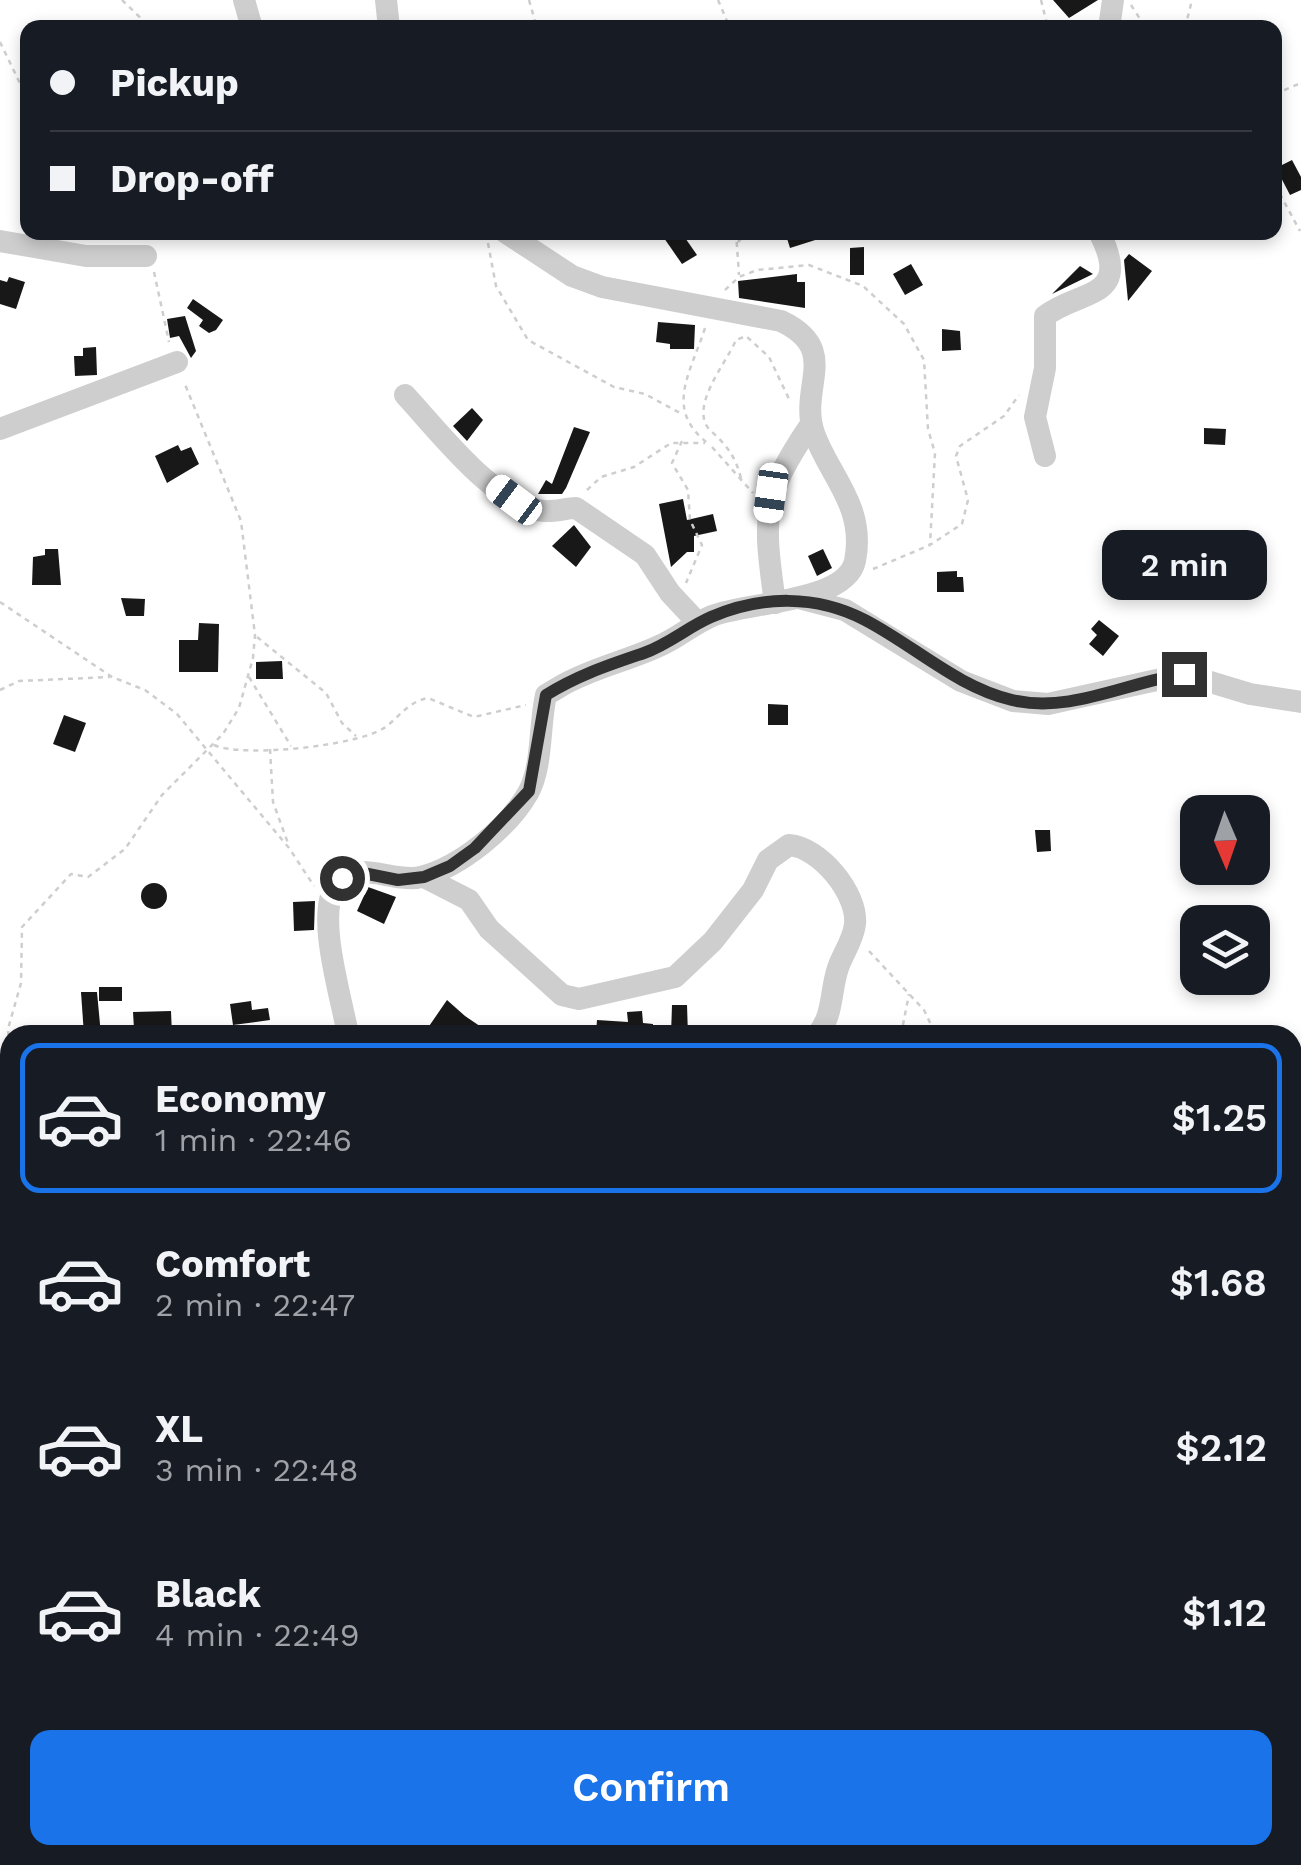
<!DOCTYPE html>
<meta charset="utf-8">
<style>
:root{--surface:#171b24;--page:#20242c;--text:#f1f3f6;--muted:#9ea1a6;--line:#363941;--accent:#1a73e8}
body{margin:0;font-family:"Work Sans",sans-serif;background:var(--page);color:var(--text);height:100vh;display:flex;flex-direction:column;font-size:38px;white-space:nowrap}
*{box-sizing:border-box;margin:0}
p{font-size:32px;color:var(--muted)}
.icon{flex:none;width:55px;height:55px;fill:none;stroke:currentColor;stroke-width:2;stroke-linecap:round;stroke-linejoin:round}
.map{position:relative;flex:1;overflow:hidden}
.panel{position:absolute;left:0px;top:1025px;width:1302px;height:840px;display:flex;flex-direction:column;background:var(--surface);border-radius:30px 30px 0 0;box-shadow:0 5px 15px #0003}
.panel>*{flex:none}
.hud{position:absolute;left:20px;top:20px;width:1262px;height:220px;border-radius:20px;box-shadow:0 5px 15px #0003;display:grid;align-content:center;height:220px;padding:0 30px;background:var(--surface)}
.needle{width:65px;rotate:178deg}
.fabs{position:absolute;left:1180px;top:795px;display:grid;gap:20px}
.fabs a{display:grid;place-items:center;width:90px;height:90px;border-radius:20px;background:var(--surface);box-shadow:0 5px 15px #0003;font-size:50px}
.end{position:absolute;width:45px;height:45px;margin:-22px;border:12px solid #313131;background:#fff;box-shadow:0 0 0 5px #fff}
.from{border-radius:50%}
.bubble{position:absolute;height:70px;border-radius:20px;background:var(--surface);box-shadow:0 5px 15px #0003;font-size:32px;font-weight:600;line-height:70px;text-align:center}
.car{position:absolute;width:30px;height:60px;margin:-30px -15px;border-radius:12px;box-shadow:0 0 8px 2px #0007;background:linear-gradient(#fff 24%,#345 0 40%,#fff 0 76%,#345 0 86%,#fff 0)}
.hud b{display:flex;align-items:center;gap:35px;height:95px;font-size:38px}
.hud b+b{border-top:2px solid var(--line)}
.hud i{width:25px;height:25px;background:var(--text)}
ul{padding:18px 0 0;list-style:none}
li{display:flex;align-items:center;gap:30px;height:150px;margin:0 20px 15px;padding:0 10px;border:5px solid transparent;border-radius:20px}
li div{flex:1}
li b{display:block;font-size:38px}
li em{font-style:normal;font-weight:600}
li.active{border-color:var(--accent)}
li>.icon{width:90px;height:90px;stroke-width:1.5}
.button{display:flex;gap:20px;margin-top:auto;padding:20px 30px}
.button a{flex:1;height:115px;border-radius:20px;background:var(--accent);color:#fff;font-size:40px;font-weight:600;line-height:115px;text-align:center}
.map>svg:first-child{display:block}
</style>
<div class="map">
<svg width="1301" height="1865" viewBox="0 0 1301 1865">
<rect width="100%" height="100%" fill="#fff"/>
<g fill="#181818">
<polygon points="1053,0 1098,0 1069,18"/>
<polygon points="1292,160 1301,177 1301,190 1290,195 1276,168"/>
<polygon points="673,232 681,232 697,255 682,264 664,238"/>
<polygon points="785,232 831,232 831,235 790,248"/>
<polygon points="864,247 864,275 850,275 850,248"/>
<polygon points="1129,254 1152,271 1128,301 1124,260"/>
<polygon points="911,264 923,285 905,295 893,274"/>
<polygon points="1080,266 1093,274 1052,294"/>
<polygon points="797,274 797,282 805,282 805,308 739,298 738,281"/>
<polygon points="9,277 25,282 16,309 0,304 0,280 7,282"/>
<polygon points="193,299 223,320 216,330 209,333 199,326 203,320 187,308"/>
<polygon points="185,316 196,351 191,358 179,336 170,338 167,319"/>
<polygon points="658,322 695,325 694,349 670,349 670,344 656,342"/>
<polygon points="942,329 960,331 961,350 942,351"/>
<polygon points="96,347 97,375 75,376 74,356 83,356 83,348"/>
<polygon points="472,408 483,420 467,441 453,426"/>
<polygon points="574,427 590,432 566,488 562,494 538,494 546,480 552,484"/>
<polygon points="1204,428 1226,429 1225,445 1204,444"/>
<polygon points="178,445 181,451 191,447 199,464 167,483 155,456"/>
<polygon points="683,499 687,520 713,514 717,531 694,536 694,552 687,552 671,567 659,504"/>
<polygon points="574,525 591,547 576,567 552,546"/>
<polygon points="45,549 58,549 61,585 32,585 33,557 45,555"/>
<polygon points="823,549 832,568 817,576 808,556"/>
<polygon points="957,571 957,577 963,577 964,592 937,592 937,572"/>
<polygon points="121,598 145,599 144,616 126,616"/>
<polygon points="1099,620 1119,636 1103,656 1089,644 1097,635 1091,629"/>
<polygon points="199,623 219,624 218,672 179,672 179,640 198,640"/>
<polygon points="282,661 283,679 256,679 256,662"/>
<polygon points="768,704 788,705 788,725 768,725"/>
<polygon points="64,715 86,723 75,752 53,744"/>
<polygon points="1035,830 1050,830 1051,851 1037,852"/>
<circle cx="154" cy="896" r="13"/>
<polygon points="368,887 396,897 384,924 357,911"/>
<polygon points="315,901 314,930 294,931 293,902"/>
<rect x="99" y="987" width="23" height="14"/>
<polygon points="81,992 97,992 101,1035 84,1035"/>
<polygon points="447,1000 465,1016 493,1035 423,1035"/>
<polygon points="251,1001 252,1010 268,1008 270,1020 233,1025 230,1004"/>
<polygon points="672,1005 687,1005 688,1035 671,1035"/>
<polygon points="171,1011 172,1035 158,1035 158,1028 134,1029 133,1012"/>
<polygon points="642,1011 643,1023 653,1024 653,1031 596,1033 597,1020 628,1022 627,1012"/>
</g>
<g fill="none" stroke-linecap="round" stroke-linejoin="round">
<g stroke="#cecece" stroke-width="2.5" stroke-dasharray="5 5" stroke-linecap="butt">
<polyline points="122,0 151,28"/>
<polyline points="529,0 537,28"/>
<polyline points="718,0 730,28"/>
<polyline points="1041,0 1048,28"/>
<polyline points="1131,5 1146,28"/>
<polyline points="1185,28 1192,0"/>
<polyline points="0,42 28,100"/>
<polyline points="1275,94 1301,83"/>
<polyline points="1275,185 1300,231"/>
<polyline points="736,232 739,275"/>
<polyline points="738,242 748,232"/>
<polyline points="488,243 496,286 528,340 614,387 645,394 680,413"/>
<polyline points="154,272 169,342"/>
<polyline points="725,290 739,277 757,270 809,265 863,286 904,324 924,360 928,429 935,453 930,545"/>
<path d="M705,328C690,375 663,410 710,445"/>
<polyline points="682,441 672,463 688,490 690,520 702,545 686,583"/>
<polyline points="712,447 753,493"/>
<path d="M741,478C735,456 728,447 712,432C686,410 726,364 736,340L746,336L769,357L790,401"/>
<polyline points="587,490 601,477 634,467 671,443 705,443"/>
<polyline points="873,569 930,545 962,524 968,500 956,456 960,446 1004,416 1019,395"/>
<polyline points="0,602 112,677 145,690 177,714 289,848 314,886"/>
<polyline points="257,637 326,693 342,723 356,736"/>
<polyline points="249,677 291,746"/>
<polyline points="0,690 19,681 110,677"/>
<path d="M214,745C242,758 357,746 384,728C400,717 407,702 428,698L474,717L526,705"/>
<polyline points="270,749 273,802 289,846"/>
<polyline points="869,951 924,1010 936,1035"/>
<polyline points="901,1035 909,994"/>
<polyline points="10,1056 8,1029 21,983 22,927 71,874 88,877 125,849 162,795 223,734 239,708 253,658 255,635 241,521 184,382"/>
<polyline points="1292,1348 1301,1340"/>
<polyline points="479,1855 482,1865"/>
</g>
<g stroke="#cecece" stroke-width="22">
<polyline points="244,0 252,28"/>
<polyline points="386,0 389,28"/>
<polyline points="1109,28 1113,0"/>
<polyline points="0,241 86,256 146,256"/>
<path d="M405,395C437,429 496,507 544,511C555,512 566,508 576,508L645,555L670,593L698,623"/>
<polyline points="0,429 177,362"/>
<path d="M1045,456L1035,417L1045,368V316C1080,289 1134,300 1099,232"/>
<polyline points="799,598 845,610 961,681 1013,701 1048,704 1184,674 1250,694 1301,702"/>
<path d="M775,603C763,516 761,498 811,424"/>
<path d="M424,877L469,900L489,929L562,995L579,999L675,977L713,941L753,890L768,860L789,845C820,847 858,894 855,924C853,941 843,953 838,968C830,991 834,1015 817,1035"/>
<path d="M348,1035C342,999 315,915 336,885C354,857 394,884 421,877C460,867 508,828 528,793C543,766 539,725 546,695L561,686C592,668 627,661 659,646C678,638 693,624 712,616C745,602 846,603 855,561C866,506 829,476 814,433C798,387 842,350 781,321L602,287L572,276L505,232"/>
<polyline points="0,1091 10,1090"/>
<polyline points="1292,1268 1301,1275"/>
<polyline points="0,1429 10,1432"/>
<polyline points="0,1541 10,1498"/>
<polyline points="0,1694 10,1701"/>
<polyline points="654,1855 669,1865"/>
<polyline points="1012,1855 1016,1865"/>
<polyline points="721,1865 724,1855"/>
</g>
</g>
<g fill="none" stroke-linecap="round" stroke-linejoin="round">
<path stroke="#313131" stroke-width="12" d="M342,878L358,872L398,880L424,877L450,866L475,848L529,791L546,695C578,675 609,665 644,653C669,644 688,627 711,617C761,595 817,595 865,620C915,646 957,687 1012,700C1070,714 1127,682 1184,674"/>
</g>
</svg>
<div class="fabs">
<a><svg class="needle" viewBox="-14 -14 28 28"><path d="M0-13l5 13h-10z" fill="#e53935"/><path d="M0 13l5-13h-10z" fill="#9ea1a6"/></svg></a>
<a><svg class="icon" aria-label="layers" viewBox="0 0 24 24"><path d="M12 4l9 5-9 5-9-5zM3 14l9 5 9-5"/></svg></a>
</div>
<i class="end from" style="left:342px;top:878px"></i>
<i class="end" style="left:1184px;top:674px"></i>
<div class="bubble" style="left:1102px;top:530px;width:165px">2 min</div>
<i class="car" style="left:771px;top:493px;rotate:188deg"></i>
<i class="car" style="left:514px;top:500px;rotate:307deg"></i>
<div class="hud">
<b><i class="from"></i>Pickup</b>
<b><i></i>Drop-off</b>
</div>
<section class="panel">
<ul>
<li class="active"><svg class="icon" aria-label="car" viewBox="0 0 24 24"><path d="M5 17H2v-5l4-1 3-4h7l3 4 3 1v5h-3M9 17h6M6 11h13"/><circle cx="7" cy="17" r="2"/><circle cx="17" cy="17" r="2"/></svg><div><b>Economy</b><p>1 min · 22:46</p></div><em>$1.25</em></li>
<li><svg class="icon" aria-label="car" viewBox="0 0 24 24"><path d="M5 17H2v-5l4-1 3-4h7l3 4 3 1v5h-3M9 17h6M6 11h13"/><circle cx="7" cy="17" r="2"/><circle cx="17" cy="17" r="2"/></svg><div><b>Comfort</b><p>2 min · 22:47</p></div><em>$1.68</em></li>
<li><svg class="icon" aria-label="car" viewBox="0 0 24 24"><path d="M5 17H2v-5l4-1 3-4h7l3 4 3 1v5h-3M9 17h6M6 11h13"/><circle cx="7" cy="17" r="2"/><circle cx="17" cy="17" r="2"/></svg><div><b>XL</b><p>3 min · 22:48</p></div><em>$2.12</em></li>
<li><svg class="icon" aria-label="car" viewBox="0 0 24 24"><path d="M5 17H2v-5l4-1 3-4h7l3 4 3 1v5h-3M9 17h6M6 11h13"/><circle cx="7" cy="17" r="2"/><circle cx="17" cy="17" r="2"/></svg><div><b>Black</b><p>4 min · 22:49</p></div><em>$1.12</em></li>
</ul>
<div class="button"><a>Confirm</a></div>
</section>
</div>
